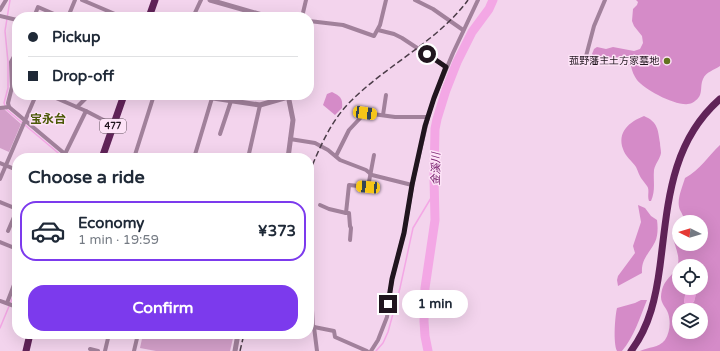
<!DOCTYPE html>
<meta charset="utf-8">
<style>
:root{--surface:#fff;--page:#f2f2f3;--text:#1f2937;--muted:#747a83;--line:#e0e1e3;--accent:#7c3aed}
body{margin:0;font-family:"Varela Round","Noto Sans JP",sans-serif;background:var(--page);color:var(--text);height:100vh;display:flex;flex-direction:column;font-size:15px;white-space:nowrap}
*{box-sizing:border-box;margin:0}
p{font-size:13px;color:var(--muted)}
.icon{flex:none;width:22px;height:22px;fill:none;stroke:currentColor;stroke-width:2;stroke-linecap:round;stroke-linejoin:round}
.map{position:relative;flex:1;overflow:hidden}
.details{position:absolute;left:12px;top:153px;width:302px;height:186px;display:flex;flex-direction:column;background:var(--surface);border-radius:16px;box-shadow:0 4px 16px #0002}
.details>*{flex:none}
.banner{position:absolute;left:12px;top:12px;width:302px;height:88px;border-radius:16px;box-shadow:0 4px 16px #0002;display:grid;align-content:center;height:88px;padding:0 16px;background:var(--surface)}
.needle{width:26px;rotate:275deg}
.tools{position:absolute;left:672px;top:215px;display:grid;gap:8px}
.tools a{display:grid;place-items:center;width:36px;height:36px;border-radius:50%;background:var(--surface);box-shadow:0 4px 16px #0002;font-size:20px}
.end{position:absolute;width:18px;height:18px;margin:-9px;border:5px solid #20151e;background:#fff;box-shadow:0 0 0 2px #fff}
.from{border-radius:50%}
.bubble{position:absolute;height:28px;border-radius:14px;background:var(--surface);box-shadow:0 4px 16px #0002;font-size:13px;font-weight:800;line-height:28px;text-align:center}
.car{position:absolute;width:12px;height:24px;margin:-12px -6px;border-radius:5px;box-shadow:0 0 3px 1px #0007;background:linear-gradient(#f5c518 24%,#345 0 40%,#f5c518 0 76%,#345 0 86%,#f5c518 0)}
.banner b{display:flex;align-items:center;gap:14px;height:38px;font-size:15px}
.banner b+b{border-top:1px solid var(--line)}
.banner i{width:10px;height:10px;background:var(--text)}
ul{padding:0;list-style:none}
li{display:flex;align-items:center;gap:12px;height:60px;margin:0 8px 6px;padding:0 8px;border:2px solid transparent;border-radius:16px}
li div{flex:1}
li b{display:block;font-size:15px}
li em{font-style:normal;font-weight:800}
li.on{border-color:var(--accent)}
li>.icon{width:36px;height:36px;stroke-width:1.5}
h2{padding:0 16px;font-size:18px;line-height:48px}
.button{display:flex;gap:8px;margin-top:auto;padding:8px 16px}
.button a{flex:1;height:46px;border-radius:16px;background:var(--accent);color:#fff;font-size:16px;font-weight:800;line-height:46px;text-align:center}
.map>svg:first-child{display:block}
</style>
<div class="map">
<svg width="720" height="351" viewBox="0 0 720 351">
<rect width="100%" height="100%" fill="#f3d4ed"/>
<g fill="#d39fc9">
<polygon points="0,109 4,109 21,124 9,152 0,148"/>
<polygon points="143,334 234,334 230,351 156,351 140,348"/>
</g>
<g fill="#d58bc8" fill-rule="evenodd">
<path d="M636,0H720V66C714,70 706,72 703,79C699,88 705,96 692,103C680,109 645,90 637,80C634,76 632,71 631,66H629L625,60L593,58L592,54L594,49L597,47L606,49L613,47L634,51L640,49L643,43L642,36L634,26L632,21L633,9L637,5L638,2Z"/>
<path d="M332,92C340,96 343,98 342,108L335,115L323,105L327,94Z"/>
<path d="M644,116C658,122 658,130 660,143C660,146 661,150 661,153C660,159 655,164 654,170C653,181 656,190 651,201H649C647,195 650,190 647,186C645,183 643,181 641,178C639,175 638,171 636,167C632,161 625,156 623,149C617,132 629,122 644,116Z"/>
<path d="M720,145V351H640C648,347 659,348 665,340C670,332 671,322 668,313C666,307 661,304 661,297C662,278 674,277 678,264C680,255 674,244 672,235L674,232L679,230V244H701V222H685C684,217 682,214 680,210C676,201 682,188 685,178C700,170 708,156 720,145ZM679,266H701V288H695L696,292L694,302L684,303L686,288H679ZM679,310H701V332H679Z"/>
<path d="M638,205L645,208L651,216L657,220C658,227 658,236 655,242C649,254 641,259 642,273L618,286L617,280L618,276L635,253L633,246L641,222Z"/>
<path d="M641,300H647C640,317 634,337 622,351H617C613,343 615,316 617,308L635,303Z"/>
</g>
<path fill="#f3a7e5" d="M686,288H695C697,294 695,300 692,305H687L684,303Z"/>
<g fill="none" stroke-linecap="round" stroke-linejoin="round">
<g stroke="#f3a7e5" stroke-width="1.5">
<polyline points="10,0 5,31 8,62 8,88 4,103 7,110 63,157"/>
<polyline points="0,328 17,287"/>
<polyline points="376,351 383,343 388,332 400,288 413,228 434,193"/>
</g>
<polyline stroke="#f3a7e5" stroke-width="9" points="428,351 425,336 424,321 425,288 435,220 434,178 435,129 437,119 446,90 457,62 472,32 489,9 493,0"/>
<g stroke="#a1819b" stroke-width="4">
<polyline points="82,0 122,17"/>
<polyline points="415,0 433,9 463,30"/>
<polyline points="0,10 6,0"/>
<polyline points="0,16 17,20"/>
<polyline points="34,17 38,7 61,17"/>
<polyline points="68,17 75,0"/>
<polyline points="193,17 201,0"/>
<polyline points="302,17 306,0"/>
<polyline points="309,21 343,25 374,36 380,25 386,0"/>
<polyline points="378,30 394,34 402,38 446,67"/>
<polyline points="17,51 11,62 12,87 8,103 9,107 65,154"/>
<polyline points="585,60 594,26 605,0"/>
<polyline points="49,95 86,111 63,158"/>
<polyline points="77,107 86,98"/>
<polyline points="0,108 9,107"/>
<polyline points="86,111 113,125"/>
<polyline points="383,115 386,95"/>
<polyline points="220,134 233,95"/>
<polyline points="290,139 315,143 328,150 340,160 366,170 372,175 412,185"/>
<polyline points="248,155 258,158"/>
<polyline points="336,156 349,130 365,113 395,117 428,117"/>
<polyline points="134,158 154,95"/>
<polyline points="194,158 212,98"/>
<polyline points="248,158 260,105"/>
<polyline points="0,163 17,170"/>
<polyline points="0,179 36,95"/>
<polyline points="0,202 17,209"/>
<polyline points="320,205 329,209 346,213 349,185 368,187 374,155"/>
<polyline points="346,213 349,213 350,226 351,228 350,240"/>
<polyline points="8,231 17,210"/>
<polyline points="0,242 17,249"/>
<polyline points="309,286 312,310 313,327"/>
<polyline points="0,301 17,307"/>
<polyline points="7,303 17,277"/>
<polyline points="309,326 334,331 335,337 367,351"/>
<polyline points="314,327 317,351"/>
<polyline points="90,349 98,351"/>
<polyline points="105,351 109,334"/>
<polyline points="134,351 138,334"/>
<polyline points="371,351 378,340 387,317 392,279 404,233 414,176 428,117 434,98 453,53 478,0"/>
</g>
<g stroke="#a1819b" stroke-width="5">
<polyline points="210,0 269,17"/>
<polyline points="193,95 260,105 288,97"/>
<polyline points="288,95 293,120 288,158"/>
<polyline points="235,351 238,334"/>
</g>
<g stroke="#602358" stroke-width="7">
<polyline points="149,17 155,0"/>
<polyline points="102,158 124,95"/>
<polyline points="26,351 30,334"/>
<path d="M631,351C650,326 656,296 660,266C668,204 670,143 720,99"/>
</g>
<g stroke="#4b3c48" stroke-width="1.5" stroke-dasharray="6 3" stroke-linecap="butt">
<path d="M309,173C320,147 331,120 352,100C387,65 439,40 468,0"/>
<polyline points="240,351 244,334"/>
</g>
</g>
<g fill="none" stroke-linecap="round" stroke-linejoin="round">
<polyline stroke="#20151e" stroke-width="5" points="388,304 392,279 404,233 412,185 425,126 434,98 446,67 427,54"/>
</g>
<circle fill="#637320" stroke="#fde3f7" stroke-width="1.5" cx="667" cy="61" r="4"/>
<g text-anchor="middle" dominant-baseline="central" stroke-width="3" stroke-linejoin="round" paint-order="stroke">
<rect fill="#fde3f7" stroke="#62535f" stroke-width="1" x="100" y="119" width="26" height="14" rx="3"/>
<g font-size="9" font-weight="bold" fill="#20151e">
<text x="113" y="126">477</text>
</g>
<g font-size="10" fill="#20151e" stroke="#fde3f7" text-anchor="end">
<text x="659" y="61">菰野藩主土方家墓地</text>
</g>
<g font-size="11" font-style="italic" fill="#77206d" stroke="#fde3f7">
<text transform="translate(436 169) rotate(-89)">金溪川</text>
</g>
<g font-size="12" font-weight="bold" fill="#4c5907" stroke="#fde3f7">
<text x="48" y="119">宝永台</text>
</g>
</g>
</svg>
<div class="tools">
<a><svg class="needle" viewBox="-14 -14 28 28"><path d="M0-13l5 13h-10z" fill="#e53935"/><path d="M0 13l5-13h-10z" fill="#747a83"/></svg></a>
<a><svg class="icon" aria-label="locate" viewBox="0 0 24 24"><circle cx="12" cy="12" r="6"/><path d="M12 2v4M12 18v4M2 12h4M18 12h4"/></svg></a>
<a><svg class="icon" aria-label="layers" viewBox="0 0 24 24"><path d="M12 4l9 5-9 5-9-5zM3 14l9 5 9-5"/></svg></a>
</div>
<i class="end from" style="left:427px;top:54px"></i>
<i class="end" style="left:388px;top:304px"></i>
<div class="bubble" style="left:402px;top:290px;width:66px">1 min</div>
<i class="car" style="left:365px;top:113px;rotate:98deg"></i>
<i class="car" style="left:368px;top:187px;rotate:275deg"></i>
<div class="banner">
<b><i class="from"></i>Pickup</b>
<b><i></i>Drop-off</b>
</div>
<section class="details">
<h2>Choose a ride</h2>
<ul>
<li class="on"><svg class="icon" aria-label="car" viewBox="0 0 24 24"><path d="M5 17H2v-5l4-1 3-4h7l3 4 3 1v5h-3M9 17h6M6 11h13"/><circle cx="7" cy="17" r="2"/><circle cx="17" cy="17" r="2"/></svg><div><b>Economy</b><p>1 min · 19:59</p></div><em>¥373</em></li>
</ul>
<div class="button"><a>Confirm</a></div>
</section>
</div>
